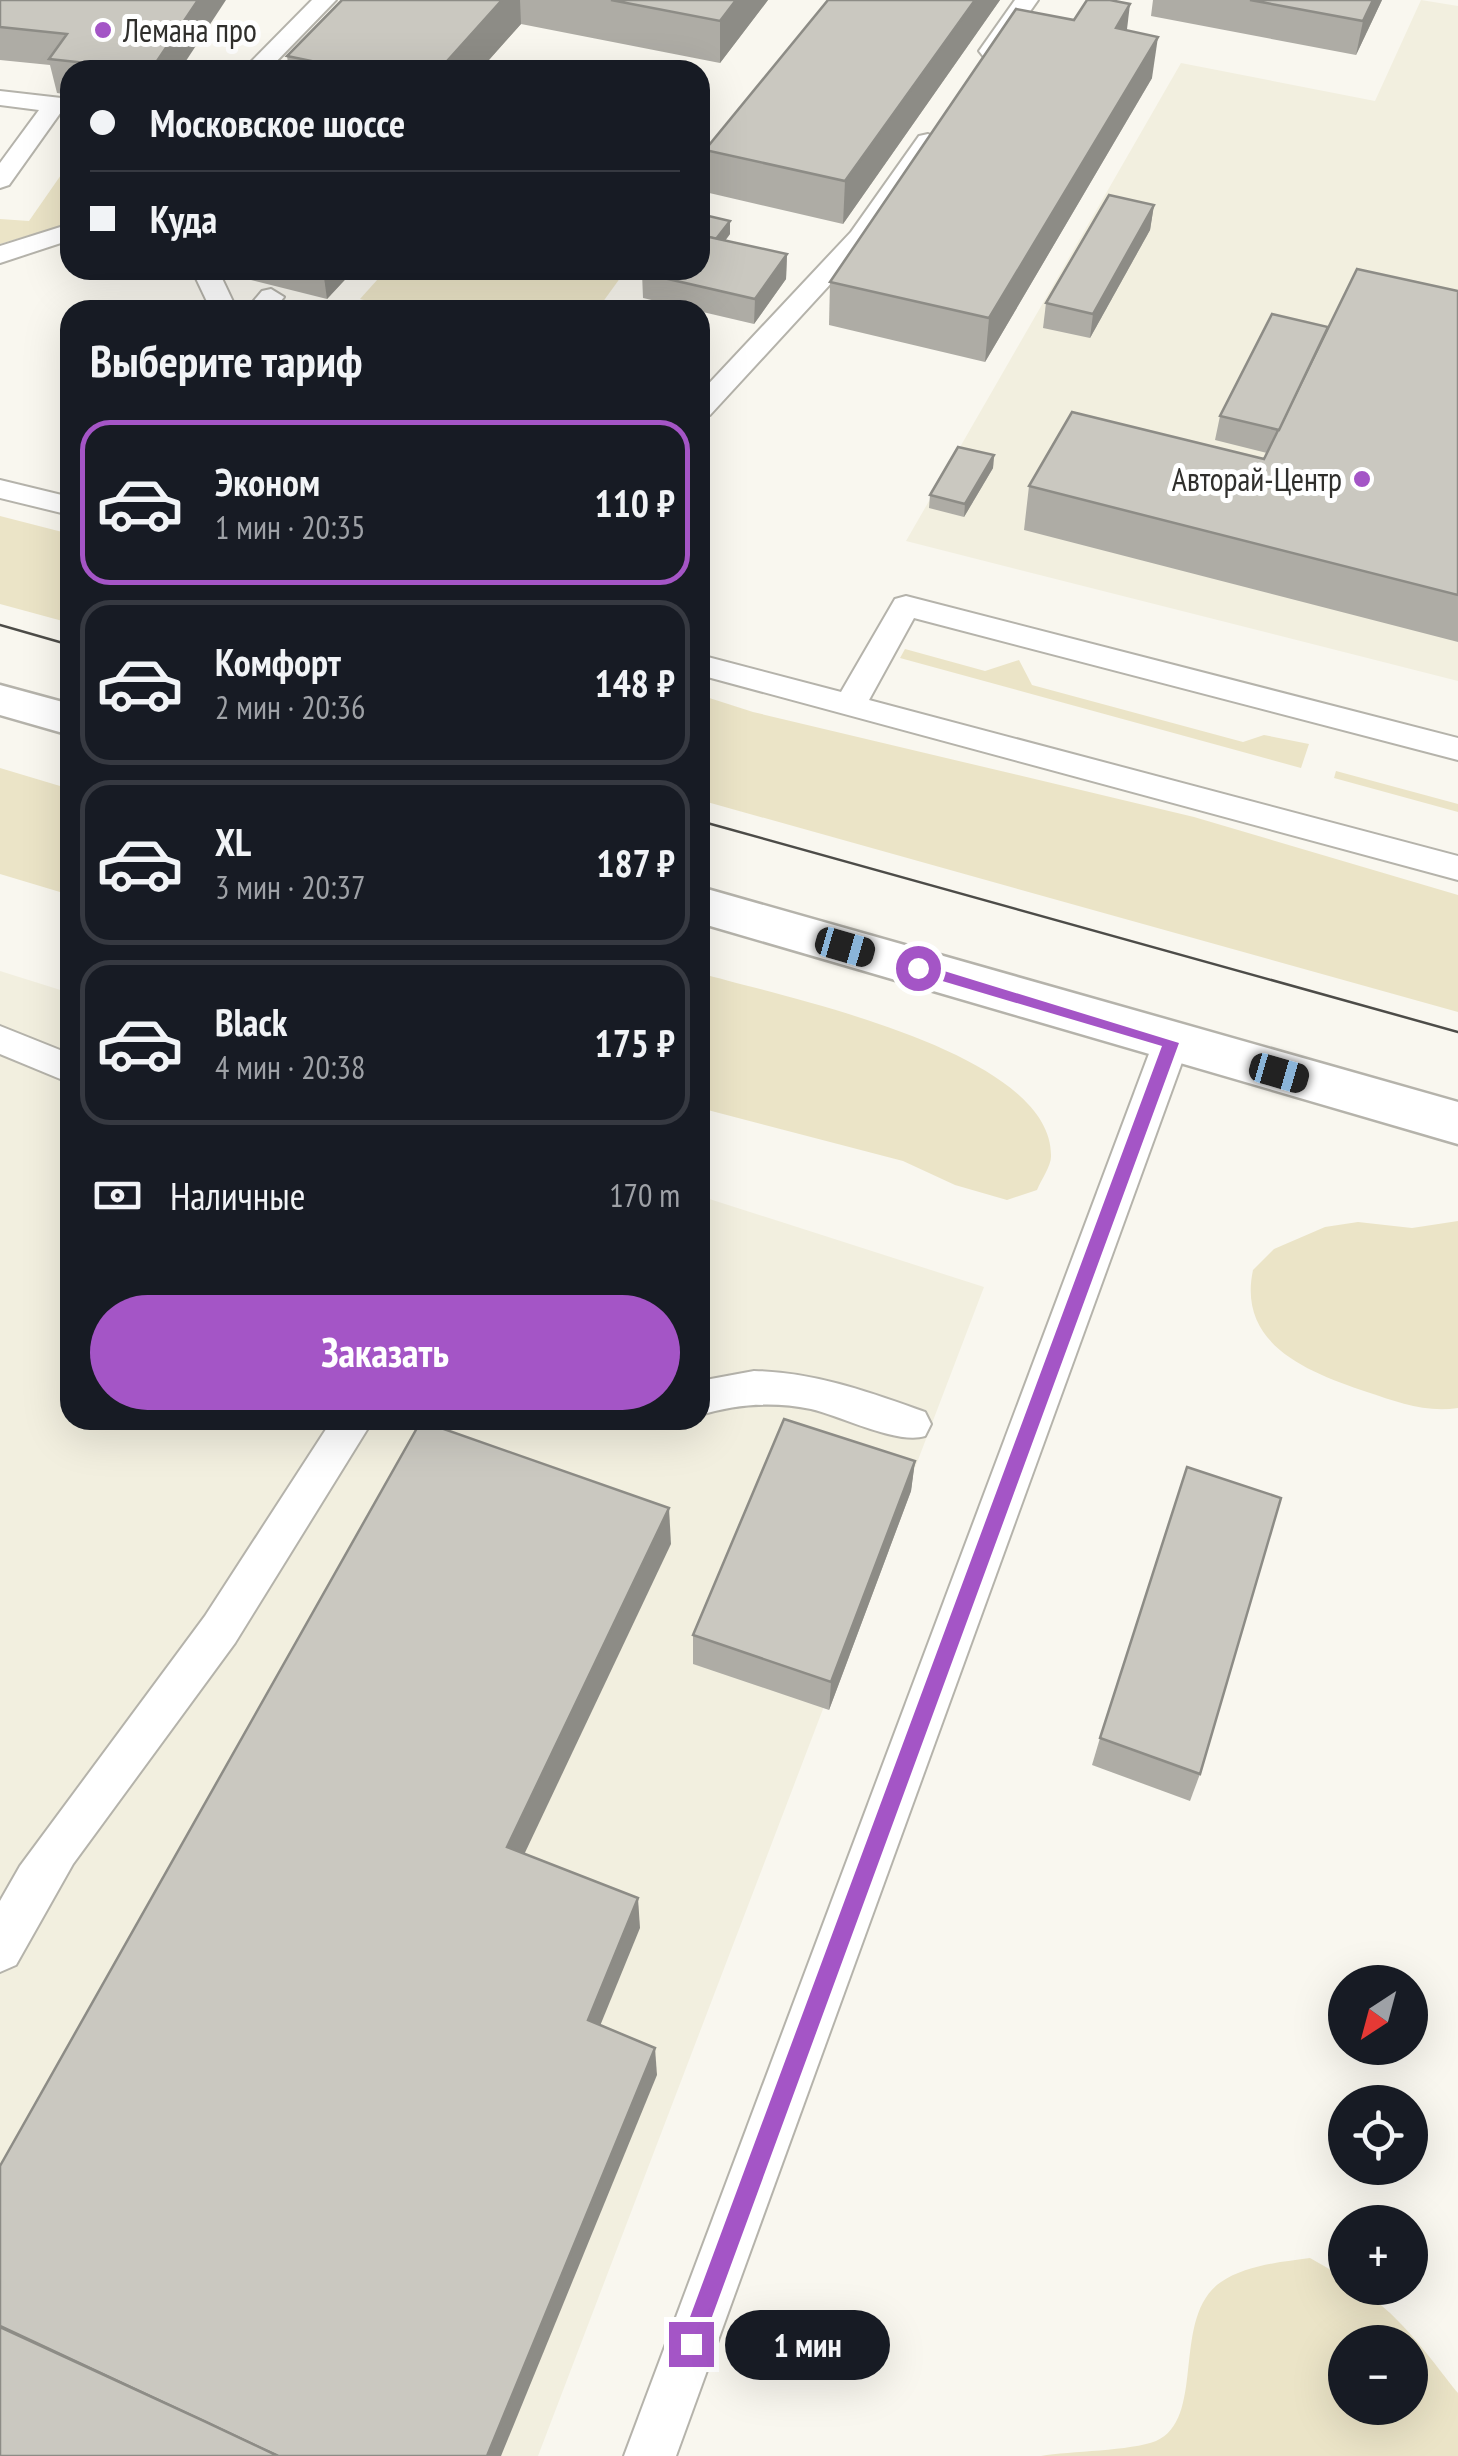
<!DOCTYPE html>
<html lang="ru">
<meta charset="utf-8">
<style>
:root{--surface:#171b24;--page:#20242c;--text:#f1f3f6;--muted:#9ea1a6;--line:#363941;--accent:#a455c6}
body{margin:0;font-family:"PT Sans Narrow",sans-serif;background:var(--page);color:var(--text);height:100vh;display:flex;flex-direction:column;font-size:38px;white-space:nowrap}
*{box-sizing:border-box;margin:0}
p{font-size:32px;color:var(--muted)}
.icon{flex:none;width:55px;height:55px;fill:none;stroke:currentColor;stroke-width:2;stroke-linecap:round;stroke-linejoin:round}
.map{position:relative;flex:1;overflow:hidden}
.drawer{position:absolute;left:60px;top:300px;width:650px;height:1130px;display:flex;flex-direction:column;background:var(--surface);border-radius:30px;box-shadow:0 10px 40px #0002}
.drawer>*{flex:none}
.hud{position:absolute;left:60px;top:60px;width:650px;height:220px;border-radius:30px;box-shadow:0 10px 40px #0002;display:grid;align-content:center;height:220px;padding:0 30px;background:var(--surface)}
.needle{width:65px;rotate:216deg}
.buttons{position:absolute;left:1328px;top:1965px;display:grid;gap:20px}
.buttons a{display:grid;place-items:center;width:100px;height:100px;border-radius:50%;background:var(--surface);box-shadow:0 10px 40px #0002;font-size:50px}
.end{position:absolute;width:45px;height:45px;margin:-22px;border:12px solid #a455c6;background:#fff;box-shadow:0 0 0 5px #fff}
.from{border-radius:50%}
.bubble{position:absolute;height:70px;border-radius:35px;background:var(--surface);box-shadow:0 10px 40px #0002;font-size:32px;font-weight:700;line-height:70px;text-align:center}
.car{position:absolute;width:30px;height:60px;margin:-30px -15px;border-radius:12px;box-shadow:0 0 8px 2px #0007;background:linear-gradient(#222 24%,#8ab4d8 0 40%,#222 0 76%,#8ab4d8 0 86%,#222 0)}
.hud b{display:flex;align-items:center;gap:35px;height:95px;font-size:38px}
.hud b+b{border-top:2px solid var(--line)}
.hud i{width:25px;height:25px;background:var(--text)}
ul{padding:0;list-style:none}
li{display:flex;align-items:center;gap:30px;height:165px;margin:0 20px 15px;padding:0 10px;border:5px solid var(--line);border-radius:30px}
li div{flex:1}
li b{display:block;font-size:38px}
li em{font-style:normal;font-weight:700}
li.active{border-color:var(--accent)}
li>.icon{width:90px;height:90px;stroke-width:1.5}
h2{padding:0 30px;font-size:45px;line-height:120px}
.pay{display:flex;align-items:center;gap:25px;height:110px;padding:0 30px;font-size:38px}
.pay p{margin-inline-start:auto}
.primary-button{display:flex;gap:20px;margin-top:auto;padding:20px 30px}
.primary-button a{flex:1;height:115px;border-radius:60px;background:var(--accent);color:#fff;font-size:40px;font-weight:700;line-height:115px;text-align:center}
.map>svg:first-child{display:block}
</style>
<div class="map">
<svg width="1458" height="2456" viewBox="0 0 1458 2456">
<rect width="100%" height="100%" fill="#f9f7ef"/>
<g fill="#f2efdf">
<polygon points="1421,0 1458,6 1458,681 906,541 1181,63 1375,101"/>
<polygon points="0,971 70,993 70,1420 700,1420 700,1196 984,1287 538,2456 0,2456"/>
</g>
<g fill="#ebe4c7" fill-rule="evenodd">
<polygon points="70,162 70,223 0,244 0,219 29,221"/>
<polygon points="386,270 626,270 597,310 404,310 360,299"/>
<polygon points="0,516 70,534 70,623 0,604"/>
<polygon points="905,649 985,671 1019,660 1032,685 1243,742 1264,735 1309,744 1301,768 900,658"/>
<polygon points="700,695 753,712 1194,817 1458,895 1458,1012 700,800"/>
<polygon points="0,768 70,789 70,895 0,874"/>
<polygon points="1336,771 1458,804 1458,812 1334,778"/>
<path d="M700,973C781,997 1051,1050 1051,1155C1052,1165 1041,1180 1037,1190L1007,1200L955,1185L903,1161L700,1108Z"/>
<path d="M1458,1221V1408C1426,1413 1397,1402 1367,1392C1308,1372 1237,1345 1253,1270L1274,1249L1325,1227L1358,1222L1412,1228Z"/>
<path d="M1310,2258L1345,2278V2288C1382,2288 1435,2365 1458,2393V2456H1041C1070,2451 1131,2451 1156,2441C1207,2419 1170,2317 1221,2282C1246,2265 1281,2262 1310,2258ZM1345,2342H1410V2408H1345Z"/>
</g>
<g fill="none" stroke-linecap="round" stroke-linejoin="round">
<g stroke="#b5b3ab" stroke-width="4">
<g id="lane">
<polygon points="312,0 336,0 268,70 243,70"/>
<polygon points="1015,0 1038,0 999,56 983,56 979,51"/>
<polygon points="0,91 70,99 70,113 61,112 9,185 0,188 0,163 39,110 0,105"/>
<polygon points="928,134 940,141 869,242 710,415 700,417 700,393 851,232 919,136"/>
<polygon points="70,224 70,240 0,263 0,246"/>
<polygon points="192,270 218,270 237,310 211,310"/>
<polygon points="271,289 284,297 274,310 246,310 262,291"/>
<polygon points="0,480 70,497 70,515 0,498"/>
<polygon points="906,596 1458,738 1458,760 914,618 869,700 1458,856 1458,880 700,675 700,655 841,692 895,599"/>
<polygon points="0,1026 70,1054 70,1083 0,1054"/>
<polygon points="1171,1030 1183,1034 1189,1043 676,2456 624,2456 1153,1043 1159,1034"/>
<path d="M754,1371C814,1372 869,1392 925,1412L931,1424L925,1436C898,1445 841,1416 811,1409C772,1401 737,1404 700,1415V1381Z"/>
<polygon points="332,1420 373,1420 235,1643 73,1864 16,1965 0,1972 0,1901 20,1866 205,1616"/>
</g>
</g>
<g stroke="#b5b3ab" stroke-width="5">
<g id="primary">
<polygon points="0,685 70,704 70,735 0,715"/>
<polygon points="700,887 1458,1102 1458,1144 700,923"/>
</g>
</g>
<use href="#lane" fill="#fff" fill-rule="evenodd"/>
<use href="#primary" fill="#fff" fill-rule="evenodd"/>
<g stroke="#4d4c48" stroke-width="2.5">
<polyline points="0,625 70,645"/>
<polyline points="700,821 1458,1032"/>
</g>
</g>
<g fill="#aeaca5">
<polygon points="0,0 180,70 70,70 70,95 57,93 50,65 0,60"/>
<polygon points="342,0 768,0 720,63 521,24 480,70 289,70 287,56"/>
<polygon points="828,0 1000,0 843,224 705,192 705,150"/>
<polygon points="1153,0 1382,0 1356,55 1151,16"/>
<polygon points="1127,30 1152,78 985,362 829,325 830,282"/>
<polygon points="1154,205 1150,230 1090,338 1043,328 1046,303"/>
<polygon points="730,234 725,241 787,254 786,279 754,324 643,298 642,273"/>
<polygon points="242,270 354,270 327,299 243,278"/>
<polygon points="1458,291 1458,642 1024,530 1029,486 1264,459 1267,453 1215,440 1220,416 1328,327"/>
<polygon points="994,455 993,468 964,517 929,508 930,495"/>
<polygon points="915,1461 911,1491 829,1710 693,1664 693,1635"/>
<polygon points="1100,1738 1200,1774 1190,1801 1092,1765"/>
</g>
<g fill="#8d8c86">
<polygon points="198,0 226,0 180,70 151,70"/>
<polygon points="502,0 520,0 521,24 480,70 439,70"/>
<polygon points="736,0 768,0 720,63 720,21"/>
<polygon points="975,0 1000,0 843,224 845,181"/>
<polygon points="1373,0 1382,0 1356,55 1363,21"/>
<polygon points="1130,4 1125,46 1116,28"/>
<polygon points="1158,37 1152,78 985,362 989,318"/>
<polygon points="1154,205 1150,230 1090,338 1093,314"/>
<polygon points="730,221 730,234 714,255 713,242"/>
<polygon points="787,254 786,279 754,324 755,299"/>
<polygon points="323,270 354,270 327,299"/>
<polygon points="994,455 993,468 964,517 965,504"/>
<polygon points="915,1461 911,1491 829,1710 831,1682"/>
<polygon points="669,1508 671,1544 513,1878 507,1847"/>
<polygon points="638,1898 640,1928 591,2048 588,2020"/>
<polygon points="655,2048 657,2075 501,2456 487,2456"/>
</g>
<g fill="#cac8c0" stroke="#8d8c86" stroke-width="2.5">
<polygon points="0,0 198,0 151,70 49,59 67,34 0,27"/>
<polygon points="342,0 502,0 439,70 355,70 287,56"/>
<polygon points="611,0 736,0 720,21"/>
<polygon points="828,0 975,0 845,181 705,150"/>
<polygon points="1087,0 1110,0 1130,4 1116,28 1158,37 989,318 830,282 1016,9 1074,20"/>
<polygon points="1250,0 1373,0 1363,21"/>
<polygon points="1109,195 1154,205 1093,314 1046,303"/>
<polygon points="700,214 730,221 716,239 700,235"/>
<polygon points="700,235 787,254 755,299 642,273 645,270 700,270"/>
<polygon points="1357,269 1458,291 1458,595 1029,486 1072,412 1264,459"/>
<polygon points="1272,314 1328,327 1279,430 1220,416"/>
<polygon points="958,447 994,455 965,504 930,495"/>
<polygon points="784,1419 915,1461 831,1682 693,1635"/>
<polygon points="421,1421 669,1508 507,1847 638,1898 588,2020 655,2048 487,2456 278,2456 0,2326 0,2166"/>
<polygon points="1187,1467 1281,1498 1200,1774 1100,1738"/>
<polygon points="0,2327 204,2421 278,2456 0,2456"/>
</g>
<polygon fill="#a455c6" points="918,963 1179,1043 702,2344 691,2355 680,2344 1162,1046 912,972 910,968"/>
<g fill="#a455c6" stroke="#fff" stroke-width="4">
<circle cx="103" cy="30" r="10"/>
<circle cx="1362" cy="479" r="10"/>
</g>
<g text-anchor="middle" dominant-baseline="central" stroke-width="10" stroke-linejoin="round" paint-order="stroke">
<g font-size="32" fill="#302f2c" stroke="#fff" text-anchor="start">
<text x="123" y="30">Лемана про</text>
<text x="1342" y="479" text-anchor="end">Авторай-Центр</text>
</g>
</g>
</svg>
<div class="buttons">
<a><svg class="needle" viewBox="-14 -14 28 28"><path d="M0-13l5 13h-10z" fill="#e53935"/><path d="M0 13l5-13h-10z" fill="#9ea1a6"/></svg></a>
<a><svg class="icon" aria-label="locate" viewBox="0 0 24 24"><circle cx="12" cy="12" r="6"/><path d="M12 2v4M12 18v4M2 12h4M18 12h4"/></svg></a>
<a>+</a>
<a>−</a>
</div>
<i class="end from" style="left:918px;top:968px"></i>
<i class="end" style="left:691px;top:2344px"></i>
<div class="bubble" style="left:725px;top:2310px;width:165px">1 мин</div>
<i class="car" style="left:845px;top:947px;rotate:106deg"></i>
<i class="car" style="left:1279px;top:1073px;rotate:106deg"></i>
<div class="hud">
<b><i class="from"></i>Московское шоссе</b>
<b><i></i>Куда</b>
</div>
<section class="drawer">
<h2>Выберите тариф</h2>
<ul>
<li class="active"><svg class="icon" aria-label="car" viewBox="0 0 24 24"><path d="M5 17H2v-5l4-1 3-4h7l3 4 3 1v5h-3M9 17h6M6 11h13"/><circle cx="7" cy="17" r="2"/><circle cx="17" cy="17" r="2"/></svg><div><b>Эконом</b><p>1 мин · 20:35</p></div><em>110 ₽</em></li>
<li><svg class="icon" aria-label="car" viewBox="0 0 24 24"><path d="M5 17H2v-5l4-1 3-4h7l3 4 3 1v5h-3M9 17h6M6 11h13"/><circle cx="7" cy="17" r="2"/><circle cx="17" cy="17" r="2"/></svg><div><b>Комфорт</b><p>2 мин · 20:36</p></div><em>148 ₽</em></li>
<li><svg class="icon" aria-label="car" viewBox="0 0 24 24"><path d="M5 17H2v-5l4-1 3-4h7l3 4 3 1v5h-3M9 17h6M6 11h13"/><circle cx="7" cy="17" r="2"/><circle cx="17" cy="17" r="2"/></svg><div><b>XL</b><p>3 мин · 20:37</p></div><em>187 ₽</em></li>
<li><svg class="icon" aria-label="car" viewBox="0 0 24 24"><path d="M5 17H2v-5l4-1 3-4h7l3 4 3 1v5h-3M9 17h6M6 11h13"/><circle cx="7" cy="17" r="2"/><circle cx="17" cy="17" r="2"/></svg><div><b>Black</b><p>4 мин · 20:38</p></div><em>175 ₽</em></li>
</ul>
<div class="pay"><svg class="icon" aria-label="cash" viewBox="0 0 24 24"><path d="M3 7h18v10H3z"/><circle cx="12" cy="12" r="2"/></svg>Наличные<p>170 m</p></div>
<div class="primary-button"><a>Заказать</a></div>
</section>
</div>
